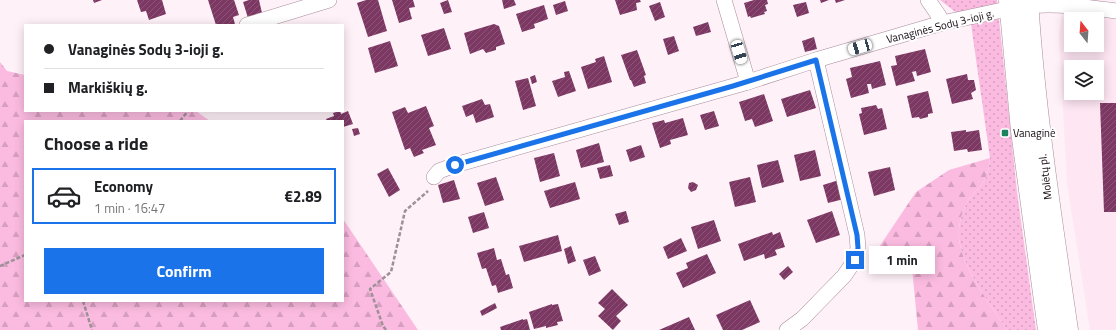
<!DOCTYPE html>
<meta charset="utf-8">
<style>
:root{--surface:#fff;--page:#f6f6f6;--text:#202124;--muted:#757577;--line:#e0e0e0;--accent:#1a73e8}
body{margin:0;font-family:"Titillium Web",sans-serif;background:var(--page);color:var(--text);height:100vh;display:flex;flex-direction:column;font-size:15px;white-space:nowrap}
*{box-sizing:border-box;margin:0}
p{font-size:13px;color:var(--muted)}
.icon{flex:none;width:22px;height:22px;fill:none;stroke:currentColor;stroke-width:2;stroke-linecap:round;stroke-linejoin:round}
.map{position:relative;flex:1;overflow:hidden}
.panel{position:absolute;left:24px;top:120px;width:320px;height:182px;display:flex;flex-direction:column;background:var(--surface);border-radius:0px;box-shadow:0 2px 10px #0003}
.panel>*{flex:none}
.hud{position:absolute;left:24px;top:24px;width:320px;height:88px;border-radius:0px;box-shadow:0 2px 10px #0003;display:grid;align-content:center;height:88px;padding:0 20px;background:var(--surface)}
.needle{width:26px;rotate:343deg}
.fabs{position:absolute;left:1064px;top:12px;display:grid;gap:8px}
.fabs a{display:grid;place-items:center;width:40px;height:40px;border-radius:0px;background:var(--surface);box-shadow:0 2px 10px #0003;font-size:20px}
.end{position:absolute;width:18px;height:18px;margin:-9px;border:5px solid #1a73e8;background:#fff;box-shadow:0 0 0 2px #fff}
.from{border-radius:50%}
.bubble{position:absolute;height:28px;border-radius:0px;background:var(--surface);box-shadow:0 2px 10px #0003;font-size:13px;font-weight:700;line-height:28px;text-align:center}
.car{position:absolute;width:12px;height:24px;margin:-12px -6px;border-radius:5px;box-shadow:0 0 3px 1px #0007;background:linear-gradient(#fff 24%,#345 0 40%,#fff 0 76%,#345 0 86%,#fff 0)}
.hud b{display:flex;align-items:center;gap:14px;height:38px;font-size:15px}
.hud b+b{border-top:1px solid var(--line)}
.hud i{width:10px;height:10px;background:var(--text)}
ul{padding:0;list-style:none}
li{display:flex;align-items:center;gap:12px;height:56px;margin:0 8px 6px;padding:0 12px;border:2px solid var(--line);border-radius:0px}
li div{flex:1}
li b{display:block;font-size:15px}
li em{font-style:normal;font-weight:700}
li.on{border-color:var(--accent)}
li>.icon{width:36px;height:36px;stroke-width:1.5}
h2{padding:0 20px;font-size:18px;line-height:48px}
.button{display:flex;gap:8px;margin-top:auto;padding:8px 20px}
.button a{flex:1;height:46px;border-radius:0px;background:var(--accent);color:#fff;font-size:16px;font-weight:700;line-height:46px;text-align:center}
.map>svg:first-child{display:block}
</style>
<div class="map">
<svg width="1116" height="330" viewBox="0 0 1116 330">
<defs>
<pattern id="grass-dots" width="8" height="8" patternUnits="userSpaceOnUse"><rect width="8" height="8" fill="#fbbbe0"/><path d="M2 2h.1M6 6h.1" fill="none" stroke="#d69fbf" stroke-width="1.8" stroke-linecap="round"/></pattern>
<pattern id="forest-firs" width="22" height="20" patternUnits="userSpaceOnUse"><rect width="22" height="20" fill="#fbbbe0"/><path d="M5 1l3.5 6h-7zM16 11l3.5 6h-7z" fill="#d69fbf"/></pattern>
<pattern id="building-hatch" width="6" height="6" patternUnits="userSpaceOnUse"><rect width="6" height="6" fill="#7c3863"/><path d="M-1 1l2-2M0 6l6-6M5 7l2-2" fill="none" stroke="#8b5778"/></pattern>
</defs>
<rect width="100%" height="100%" fill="#fef1f8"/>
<path fill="#fee6f3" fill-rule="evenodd" d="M1064,0H1096L1116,3V330H1090L1067,183L1059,36ZM1071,19H1097V45H1071ZM1071,67H1097V93H1071Z"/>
<path fill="url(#grass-dots)" d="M940,0H997L1017,192L1036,330H1007C992,306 961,267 959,238C958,228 961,215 965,206C969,197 977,191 982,184C988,176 989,167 990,158L971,24Z"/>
<g fill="url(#forest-firs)">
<polygon points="0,62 7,71 25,75 25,111 196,111 210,121 25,121 25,301 343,301 343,219 418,330 0,330"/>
<path d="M990,158C989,167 988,176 982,184C977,191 969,197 965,206C961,215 958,228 959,238C961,267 992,306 1007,330H918L912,268L873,256L916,192L949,170Z"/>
</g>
<g fill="url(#building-hatch)">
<polygon points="93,0 102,0 94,3"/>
<polygon points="137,0 162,0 166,14 149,20 146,11 141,12"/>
<polygon points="208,0 234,0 239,15 233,17 235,24 231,25 216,25"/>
<polygon points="249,0 259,0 262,13 248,18 243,2"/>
<polygon points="366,0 378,0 387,31 368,37 357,3"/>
<polygon points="392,0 413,0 415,7 409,8 412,19 399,23"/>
<polygon points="448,0 452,12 444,14 440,3"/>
<polygon points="502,0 514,0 516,5 504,9"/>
<polygon points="615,0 640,0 641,2 636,3 637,10 620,15"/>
<polygon points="754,0 767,0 768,4 765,5 767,11 764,12 765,14 751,18 750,16 748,17 744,3"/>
<polygon points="820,0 829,0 821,3"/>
<polygon points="835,0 845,0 836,3"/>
<polygon points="565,1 568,11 556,15 553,5"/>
<polygon points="660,2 665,17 655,21 649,6"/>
<polygon points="806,2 809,13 797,17 793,5"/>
<polygon points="544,5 548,19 534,24 535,28 522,32 516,14"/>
<polygon points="708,22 711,32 696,36 693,27"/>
<polygon points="494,24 499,26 505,44 496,47 496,50 486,53 483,49 470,54 464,33"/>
<polygon points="444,28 451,49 428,56 421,35"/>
<polygon points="674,36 679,51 668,55 663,39"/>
<polygon points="814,37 817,49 805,52 802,41"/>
<polygon points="390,41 398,66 375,73 368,48"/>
<polygon points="925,49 931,72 917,76 916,71 912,72 915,81 896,86 891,66 897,65 895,56"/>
<polygon points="637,50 646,75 644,76 646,83 634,87 631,80 630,80 621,55"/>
<polygon points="604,56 612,82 588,89 581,67 596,62 595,59"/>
<polygon points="880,61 886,85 872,89 871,84 867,84 869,93 851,98 846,79 852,77 850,68"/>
<polygon points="569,71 576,91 558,97 552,81 565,77 564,72"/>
<polygon points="967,74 968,80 974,80 976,90 971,93 973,99 952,104 946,79"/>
<polygon points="535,75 537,82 532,84 530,77"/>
<polygon points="528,78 536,106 523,110 515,81"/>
<polygon points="810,90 816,108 787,117 781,99"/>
<polygon points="928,91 933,113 928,114 928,117 920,119 919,117 912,118 907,96"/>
<polygon points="764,94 773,121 755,127 752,119 745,121 739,102"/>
<polygon points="482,99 485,105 490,104 494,117 476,123 473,114 466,117 462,106"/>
<polygon points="1100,103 1116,103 1116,212 1104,212"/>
<polygon points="876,105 878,109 882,108 887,129 864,135 859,114 862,113 861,108"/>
<polygon points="426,106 434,126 429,128 436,145 422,150 424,153 414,157 410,148 405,150 392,112 405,107 408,113"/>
<polygon points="340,111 341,114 348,111 353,124 343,127 343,121 327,121 326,119 334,116 333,113"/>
<polygon points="714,111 719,126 705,130 700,115"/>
<polygon points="683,118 688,135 670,140 671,144 660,148 652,123 664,120 665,123"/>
<polygon points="358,128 360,134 354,136 352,129"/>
<polygon points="966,130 966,132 979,130 982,150 968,152 967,149 954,151 951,132"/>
<polygon points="599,143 604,162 581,168 576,150"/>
<polygon points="641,145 645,157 630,162 626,150"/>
<polygon points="815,150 821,176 800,181 794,155"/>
<polygon points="554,153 560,176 540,182 534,158"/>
<polygon points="778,160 784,182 762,188 757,165"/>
<polygon points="610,165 613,176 600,179 597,168"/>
<polygon points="890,167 895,190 874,196 868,172"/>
<polygon points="388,168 400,190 389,197 377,174"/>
<polygon points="496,177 504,200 485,206 477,183"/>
<polygon points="750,177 756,202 735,207 729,182"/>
<polygon points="454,180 460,199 443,203 438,185"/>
<polygon points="839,180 844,199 828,203 823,185"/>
<polygon points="575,182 580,199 550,208 544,191"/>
<polygon points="693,182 698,185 696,190 691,192 688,188 689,183"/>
<polygon points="626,211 629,222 619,225 615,214"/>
<polygon points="832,211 840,235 816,243 807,220"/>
<polygon points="484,212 489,228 473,233 468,217"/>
<polygon points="714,220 721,241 698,249 691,227"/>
<polygon points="772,232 773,235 780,232 785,247 775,250 777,255 765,259 764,254 744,261 738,244"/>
<polygon points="558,235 562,251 524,262 519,246"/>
<polygon points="681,238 687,251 668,259 663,247"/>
<polygon points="571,246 576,261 568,264 564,249"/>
<polygon points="494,248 497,260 501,259 506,275 509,274 513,288 498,293 496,285 492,286 486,268 482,269 477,253"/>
<polygon points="707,254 716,273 683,288 676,273 688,268 686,263"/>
<polygon points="595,256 601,271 589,276 583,260"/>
<polygon points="788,266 793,272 784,280 779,274"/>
<polygon points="612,289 628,305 616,316 621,321 613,330 598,316 605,309 598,303"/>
<polygon points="750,300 760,322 742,330 723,330 716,315"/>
<polygon points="495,303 497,308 482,316 480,311"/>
<polygon points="552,304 552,305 558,304 563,321 557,322 558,325 546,328 546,326 534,329 529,312"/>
<polygon points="689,317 695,330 659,330"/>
<polygon points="523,319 523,320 527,319 530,330 501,330 500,327"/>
</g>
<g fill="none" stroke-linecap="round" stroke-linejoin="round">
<g stroke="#a88b9b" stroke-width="16">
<g id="street">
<polyline points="724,0 748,82"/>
<polyline points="928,0 939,16 942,23"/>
<path d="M1028,6C1057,3 1086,7 1116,11"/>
<polyline points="247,25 329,0"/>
<polyline points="434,177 439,171 455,165 748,82 816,60 942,23 998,11 1011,9"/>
<polyline points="787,330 802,319 844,276 855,260 858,248 857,235 816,60"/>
</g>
</g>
<g stroke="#a88b9b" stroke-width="23">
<g id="highway">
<polyline points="1010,0 1022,131 1049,330"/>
<path d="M1027,0C1034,110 1051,221 1067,330"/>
</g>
</g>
<g stroke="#9c9197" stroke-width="2.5" stroke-dasharray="4 2" stroke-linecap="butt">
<polyline points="180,121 188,111"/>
<polyline points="0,266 25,255"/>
<polyline points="83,301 92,330"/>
<polyline points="386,330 383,326 370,289 391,272 405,211 428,191"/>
</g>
<use href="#street" stroke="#fff" stroke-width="15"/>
<use href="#highway" stroke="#fff" stroke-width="22"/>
</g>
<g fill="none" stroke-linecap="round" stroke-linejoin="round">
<polyline stroke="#1a73e8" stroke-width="5" points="455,165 733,86 816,60 857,235 858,248 855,260"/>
</g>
<rect fill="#1c835f" stroke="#fff" stroke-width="1.5" x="1001" y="129" width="8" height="8" rx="2"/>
<g text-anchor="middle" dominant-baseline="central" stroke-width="4" stroke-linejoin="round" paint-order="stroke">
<g font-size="11" fill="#12080e" stroke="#fff">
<text transform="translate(940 26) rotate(-14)">Vanaginės Sodų 3-ioji g.</text>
<text transform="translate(1045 177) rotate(-97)">Molėtų pl.</text>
</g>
<g font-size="11" fill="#12080e" stroke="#fff" text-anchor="start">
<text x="1013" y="133">Vanaginė</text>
</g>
</g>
</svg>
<div class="fabs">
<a><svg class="needle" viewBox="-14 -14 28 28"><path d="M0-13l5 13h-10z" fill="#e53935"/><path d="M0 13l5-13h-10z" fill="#757577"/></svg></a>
<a><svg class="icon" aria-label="layers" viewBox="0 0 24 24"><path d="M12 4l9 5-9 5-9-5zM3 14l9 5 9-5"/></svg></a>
</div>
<i class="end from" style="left:455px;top:165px"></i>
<i class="end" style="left:855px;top:260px"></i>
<div class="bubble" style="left:869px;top:246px;width:66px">1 min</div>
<i class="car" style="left:860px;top:47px;rotate:254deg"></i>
<i class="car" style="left:739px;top:52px;rotate:163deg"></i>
<div class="hud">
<b><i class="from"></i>Vanaginės Sodų 3-ioji g.</b>
<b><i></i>Markiškių g.</b>
</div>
<section class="panel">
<h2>Choose a ride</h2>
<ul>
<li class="on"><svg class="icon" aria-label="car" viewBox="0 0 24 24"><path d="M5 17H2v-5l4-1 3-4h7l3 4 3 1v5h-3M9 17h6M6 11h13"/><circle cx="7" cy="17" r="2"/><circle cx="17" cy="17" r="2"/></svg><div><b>Economy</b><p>1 min · 16:47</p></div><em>€2.89</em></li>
</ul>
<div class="button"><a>Confirm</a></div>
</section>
</div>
